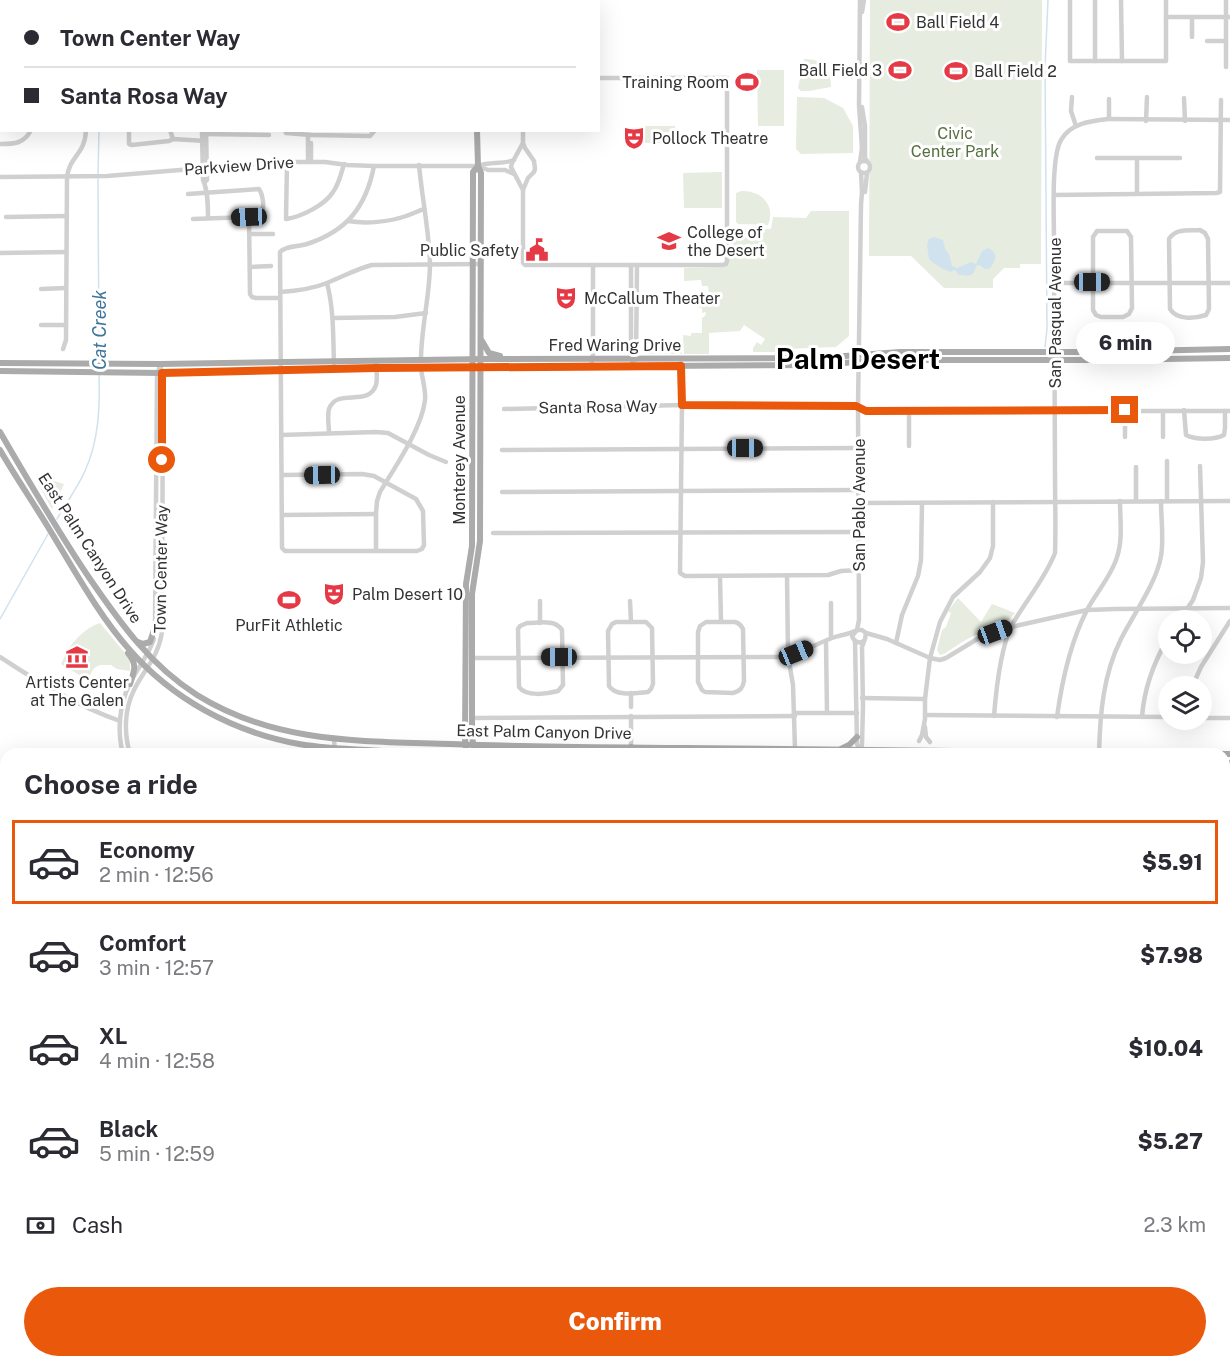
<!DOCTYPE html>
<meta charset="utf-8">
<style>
:root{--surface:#fff;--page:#f7f7f7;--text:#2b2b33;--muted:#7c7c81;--line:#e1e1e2;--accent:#ea580c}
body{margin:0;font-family:"Public Sans",sans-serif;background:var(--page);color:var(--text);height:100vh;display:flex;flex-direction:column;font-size:22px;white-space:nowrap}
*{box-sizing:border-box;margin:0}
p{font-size:20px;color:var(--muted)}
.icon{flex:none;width:33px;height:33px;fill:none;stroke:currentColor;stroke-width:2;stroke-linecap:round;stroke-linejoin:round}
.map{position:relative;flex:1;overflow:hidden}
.panel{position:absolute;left:0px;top:748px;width:1230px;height:620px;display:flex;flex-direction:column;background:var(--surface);border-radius:18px 18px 0 0;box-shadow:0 6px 24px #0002}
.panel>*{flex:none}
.guide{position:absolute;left:0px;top:0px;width:600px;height:132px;box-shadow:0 6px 24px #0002;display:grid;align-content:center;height:132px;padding:0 24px;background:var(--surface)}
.tools{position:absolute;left:1158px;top:610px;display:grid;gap:12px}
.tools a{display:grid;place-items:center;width:54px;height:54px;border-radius:50%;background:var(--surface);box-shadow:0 6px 24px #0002;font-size:30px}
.end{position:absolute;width:27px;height:27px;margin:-14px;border:8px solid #ea580c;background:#fff;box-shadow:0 0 0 3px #fff}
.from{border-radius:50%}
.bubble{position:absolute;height:42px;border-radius:21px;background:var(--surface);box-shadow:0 6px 24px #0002;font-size:20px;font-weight:800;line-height:42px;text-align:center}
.car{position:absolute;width:18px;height:36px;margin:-18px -9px;border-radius:8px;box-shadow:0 0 4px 2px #0007;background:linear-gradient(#222 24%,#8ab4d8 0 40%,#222 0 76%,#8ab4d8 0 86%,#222 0)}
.guide b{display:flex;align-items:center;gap:21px;height:57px;font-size:22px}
.guide b+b{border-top:2px solid var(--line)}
.guide i{width:15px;height:15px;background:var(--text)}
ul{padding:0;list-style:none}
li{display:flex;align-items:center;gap:18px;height:84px;margin:0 12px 9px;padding:0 12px;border:3px solid transparent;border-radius:0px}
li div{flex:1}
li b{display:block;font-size:22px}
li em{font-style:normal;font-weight:800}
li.selected{border-color:var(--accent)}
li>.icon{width:54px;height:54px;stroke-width:1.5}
h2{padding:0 24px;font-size:27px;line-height:72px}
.pay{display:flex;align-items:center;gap:15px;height:66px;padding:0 24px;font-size:22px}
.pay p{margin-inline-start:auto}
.button{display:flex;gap:12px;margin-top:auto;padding:12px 24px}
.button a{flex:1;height:69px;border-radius:36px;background:var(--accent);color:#fff;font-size:24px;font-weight:800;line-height:69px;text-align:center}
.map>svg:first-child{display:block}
</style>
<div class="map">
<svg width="1230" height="1367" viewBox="0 0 1230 1367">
<rect width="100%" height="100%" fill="#fff"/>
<g fill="#e6ecdf">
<polygon points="870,0 1042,0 1041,264 1020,264 1020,268 1004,268 993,279 993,288 944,288 911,256 869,256"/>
<path d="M804,59C825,60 830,65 831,87L809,91H801L798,88Z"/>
<polygon points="757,70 784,70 784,126 758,126"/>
<polygon points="797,97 824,98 843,108 853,126 853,153 801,154 796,149"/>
<rect x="641" y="126" width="34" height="17"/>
<polygon points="722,172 722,208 684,208 683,173"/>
<path d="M741,191C761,190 776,205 768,225L738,224L736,222V193Z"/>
<polygon points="811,211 849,211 849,336 836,347 785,349 784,352 753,352 753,348 757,342 761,345 765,339 744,325 740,331 709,333 709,354 684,354 683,335 691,336 691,333 702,333 702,318 705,316 706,312 702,313 702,308 697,307 697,299 708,299 708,295 709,294 708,286 702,286 701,280 684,281 684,268 724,267 727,265 729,235 732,234 732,229 771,229 773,217 806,218"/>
<polygon points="649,340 682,340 682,354 648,354"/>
<polygon points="41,477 64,484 52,509 36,480"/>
<polygon points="958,598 981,622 992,604 1015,613 1005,624 975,635 962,642 944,654 940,655 937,650 942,630 946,627 951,613 948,611"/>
<path d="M100,623L130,659V671L117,669L111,665H100L94,668L87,681L81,676L61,664L65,656L64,655C73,642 84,628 100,623Z"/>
<polygon points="0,848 6,866 6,1055 0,1050"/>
<rect x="0" y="1063" width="6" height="72"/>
<polygon points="1230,1143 1230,1304 1224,1304 1224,1144"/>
<polygon points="886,1362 1095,1362 1102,1367 886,1367"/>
</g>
<path fill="#cfe2ee" d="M934,237L943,240L945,249L949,254L952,266L954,267L957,268L971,262L976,264L982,251L988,248C999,253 996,261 989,269H985L979,265L976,266C973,279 968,275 959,275L956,271L954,270L950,272C943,269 934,264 929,259L927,245L929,239Z"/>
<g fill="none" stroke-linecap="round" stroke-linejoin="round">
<g stroke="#cfe2ee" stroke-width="1.5">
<polyline points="194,2 194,0"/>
<polyline points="98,174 99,130"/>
<polyline points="98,179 99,360"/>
<polyline points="1045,347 1047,329 1045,67 1048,0"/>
<path d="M57,519C66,503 78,487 85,471C99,440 100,407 99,374"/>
<polyline points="0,619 48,534"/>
<polyline points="0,822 6,839"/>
<polyline points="166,1362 166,1367"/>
</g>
<g stroke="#d0d0d0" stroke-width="4.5">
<polyline points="113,0 113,2"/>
<polyline points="350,0 351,2"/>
<polyline points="464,0 464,2"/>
<polyline points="860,0 859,105 862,148 860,162"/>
<polyline points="1070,0 1070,61 1166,61 1166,0"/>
<polyline points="1095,0 1095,61"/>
<polyline points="1121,0 1122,61"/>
<polyline points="1226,0 1226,67"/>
<polyline points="87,2 87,0"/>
<polyline points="155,2 156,0"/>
<polyline points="225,2 225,0"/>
<polyline points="260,2 260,0"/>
<polyline points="286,2 286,0"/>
<polyline points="382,2 382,0"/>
<polyline points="862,12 864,0"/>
<polyline points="1166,17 1230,17"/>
<polyline points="0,33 2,33"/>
<polyline points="1192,37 1192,17"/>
<polyline points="1207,41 1226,41"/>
<polyline points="0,89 2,89"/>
<polyline points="1072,97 1071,111 1076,126"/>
<polyline points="1184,98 1185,121"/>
<polyline points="1109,99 1109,119"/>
<polyline points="862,107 865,126 865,158 867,161"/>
<polyline points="1146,121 1147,97"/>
<polyline points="129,130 129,144 132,145 169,141 173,139 206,141"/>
<polyline points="170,130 173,139"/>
<path d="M202,130L203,180C208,191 208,206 208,218"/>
<polyline points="285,130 286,133 311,135 370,136 375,130"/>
<polyline points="523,130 523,143 525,148 534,161 535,169 534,172 528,178 523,190 523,263 525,265 722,265 726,264 727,261 727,78 598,78"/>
<polyline points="202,134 269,135"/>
<polyline points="311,143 311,162"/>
<polyline points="523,143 512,163 511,167 523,190"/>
<path d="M0,144C14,144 24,144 31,130"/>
<polyline points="1097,158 1180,158"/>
<polyline points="1137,159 1137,193"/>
<circle cx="864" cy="167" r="6"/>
<path d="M287,162L286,219C301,217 325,205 333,192C339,184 341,174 344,164"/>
<polyline points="308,162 308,135"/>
<path d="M419,165C422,198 429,230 430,263C430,296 421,327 421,360"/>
<path d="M478,166C490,161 502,165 514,160"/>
<polyline points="0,177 107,176 278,162 325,162 347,165 374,166 478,166 488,170 505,170 514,174"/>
<polyline points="205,182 207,180 206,130"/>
<polyline points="865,192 867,173"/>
<path d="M188,194L259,189C263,195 265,208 261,215L249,217L193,219"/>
<polyline points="1054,195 1216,193 1220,192 1221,100"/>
<polyline points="6,217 67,216"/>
<polyline points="249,217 250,294 252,297 256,298 280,298"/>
<path d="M348,221C366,224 389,222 406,216C412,214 418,211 424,209"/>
<path d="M1200,230L1205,233L1208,239L1209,309L1206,315C1194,319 1177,320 1170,309L1169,239C1176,228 1188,231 1200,230Z"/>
<polygon points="1097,231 1127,231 1131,237 1132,308 1129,314 1123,317 1101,317 1096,315 1093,310 1093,237"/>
<polyline points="249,234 273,234"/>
<polyline points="0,253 66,252"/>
<polyline points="631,265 631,358 634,366"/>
<polyline points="250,267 271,266"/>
<path d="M327,283C334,310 333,337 334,364"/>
<polyline points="1054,283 1230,283"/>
<polyline points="41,289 66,288"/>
<path d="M280,292C296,291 312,289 327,283C342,277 356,269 372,265L481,264"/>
<polyline points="333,318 395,317 426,313"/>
<polyline points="41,325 66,325"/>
<path d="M63,349L66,340L67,177C70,155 85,155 86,130"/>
<polyline points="636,360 637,265"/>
<polyline points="681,363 682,405 680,573 685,576 828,575 841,571 859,570"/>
<polyline points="591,366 593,355 593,265"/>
<polyline points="504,409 682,405 856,406 866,411 1230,411"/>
<polyline points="1125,410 1125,437"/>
<path d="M1184,410L1186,435C1195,440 1215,440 1224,435L1225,428V411"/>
<polyline points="909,411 909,446"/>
<polyline points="1163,411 1163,437"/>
<path d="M329,433C329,426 327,416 329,409C337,387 368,408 376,385C378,378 376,368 376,361"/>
<polyline points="281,435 376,432 388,433 429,455 446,462"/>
<polyline points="502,450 859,448"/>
<polyline points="1167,461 1167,501"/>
<path d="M282,475L362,474L374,476L416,499L423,511L424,545L422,549L417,551H285L282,548L280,252C287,245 298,247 307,244C347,231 366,207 374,166"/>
<polyline points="502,492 859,490"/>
<polyline points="1136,501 1136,467"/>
<polyline points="859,503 1230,501"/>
<polyline points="282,515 376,514"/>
<polyline points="493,533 859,532"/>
<path d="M376,551V514L377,501L380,492C395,467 422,428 425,400C426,389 422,379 421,368"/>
<polyline points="787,576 788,656 793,685 795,749"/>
<polyline points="720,577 721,622"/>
<polyline points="540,601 540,623"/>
<polyline points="630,601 631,622"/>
<polyline points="831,603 831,638"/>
<polyline points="1179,621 1193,600 1201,578 1203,562 1200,466"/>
<path d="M616,622H646L652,628L653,684L651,689L648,692C636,693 616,697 609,686L608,631L612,624Z"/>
<path d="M706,622H735C739,623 741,625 743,629L744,681C743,688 740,691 733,693L705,692L702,690L698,682V632L700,626Z"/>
<path d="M527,623C539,623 555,619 562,630L563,685L558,691C547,694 526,697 519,687L518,629L520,626Z"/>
<polyline points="155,628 157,378 160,364"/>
<polyline points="857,630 859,620 858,406 861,205 862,192 861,172"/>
<polyline points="866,633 887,639 930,658 940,660 946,658 979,638 1011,627 1087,610 1115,609 1230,608"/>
<polyline points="826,641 827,713"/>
<polyline points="855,641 857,744 860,750"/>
<polyline points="896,643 902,615 918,576 921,560 922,503"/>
<path d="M0,657C38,682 77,706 120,721"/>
<path d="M473,658L783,657C800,654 816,644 832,638C840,635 847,635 855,631"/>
<polyline points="1192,687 1201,667 1230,621"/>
<polyline points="631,693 631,707"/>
<polyline points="862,698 925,699"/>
<polyline points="794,713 857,713"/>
<polyline points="925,715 1168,717"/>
<polyline points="631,716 631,747"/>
<path d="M994,716C996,691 1001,647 1012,625C1026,600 1045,579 1055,553C1056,527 1055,501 1055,475C1055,397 1054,318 1054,239C1054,217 1051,157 1061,140C1071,123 1091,121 1109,119L1230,120"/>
<path d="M1057,717C1062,680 1070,643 1087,610C1096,593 1112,575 1117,557C1123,540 1120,519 1120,501"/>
<path d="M1142,717C1144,689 1154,662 1168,638"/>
<polyline points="473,718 795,716"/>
<polyline points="1202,718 1230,718"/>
<polyline points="925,727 926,737 930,742"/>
<polyline points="334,738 335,754"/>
<polyline points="919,741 922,735 925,719 925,699 930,658 940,622 953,597 980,572 990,558 993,546 993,502"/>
<path d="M123,754C117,732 119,707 129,685C137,669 148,656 154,639"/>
<path d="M130,754C124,734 124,710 134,690C145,668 158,658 162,632L163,378L160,364"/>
<path d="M860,754L862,744L863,706L862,647L865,639L866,633L862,630H857L852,636C854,642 859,644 864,641"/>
<path d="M1099,754C1100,714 1103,675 1121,639C1133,615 1157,582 1161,556C1164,539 1161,519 1161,501"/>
<polyline points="0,768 6,787"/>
<polyline points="1224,833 1230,832"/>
<polyline points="1224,839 1230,838"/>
<polyline points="1224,886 1230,886"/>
<polyline points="1224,934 1230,934"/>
<polyline points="1224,1110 1230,1110"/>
<polyline points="0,1164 6,1163"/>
<polyline points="1224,1210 1230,1210"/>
<polyline points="1224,1325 1230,1325"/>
<polyline points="194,1362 195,1367"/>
<polyline points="667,1362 669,1367"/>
<polyline points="870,1362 870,1367"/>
<polyline points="1126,1362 1148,1367 1182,1362"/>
<polyline points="1203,1362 1208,1367"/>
<polyline points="310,1367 311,1362"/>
<polyline points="333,1367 334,1362"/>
<polyline points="1025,1367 1025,1362"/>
</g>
<g stroke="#ababab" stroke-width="6">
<polyline points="479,0 479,2"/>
<polyline points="471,2 471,0"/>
<polyline points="482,341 489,353 500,356"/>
<polyline points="0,363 160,364 485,359 817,358 900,352 1090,352 1230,349"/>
<polyline points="0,371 162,373 376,368 817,365 882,360 1100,360 1230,358"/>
<path d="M0,432C29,482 58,532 90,579C121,624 150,665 197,695C276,744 361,741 451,744C529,747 607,747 685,748C867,750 1048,752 1230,754"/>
<path d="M0,450C18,481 39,511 57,542C79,578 100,616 128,648C172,699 233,732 299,744C321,748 344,749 367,750C415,753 463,754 512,754"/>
<polyline points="138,642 143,644 150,642 155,627"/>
<path d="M128,653C138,665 134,671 130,684"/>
<polyline points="466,748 465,740 466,584 472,546 473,172 478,166"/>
<polyline points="474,748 472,737 472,594 480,541 481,173 478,166 477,130"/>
<polyline points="841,749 849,745 857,737"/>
<polyline points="605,754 628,752 631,750 631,747"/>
<polyline points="1224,763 1230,763"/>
<polyline points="322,1367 323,1362"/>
</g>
</g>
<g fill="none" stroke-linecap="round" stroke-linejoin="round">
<polyline stroke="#ea580c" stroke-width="8" points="162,460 162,373 376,368 681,366 682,405 856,406 866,411 1125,410"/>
</g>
<defs>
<g id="stadium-bare" transform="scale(1.8)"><path d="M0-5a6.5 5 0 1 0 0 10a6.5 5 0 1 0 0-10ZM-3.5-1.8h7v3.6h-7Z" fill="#e63946" stroke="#fff" stroke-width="2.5" paint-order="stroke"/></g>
<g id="theatre-bare" transform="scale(1.8)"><path d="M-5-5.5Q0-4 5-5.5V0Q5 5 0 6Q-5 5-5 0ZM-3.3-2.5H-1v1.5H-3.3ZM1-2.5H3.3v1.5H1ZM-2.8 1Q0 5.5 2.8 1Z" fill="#e63946" stroke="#fff" stroke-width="2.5" paint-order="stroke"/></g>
<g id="university-bare" transform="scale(1.8)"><path d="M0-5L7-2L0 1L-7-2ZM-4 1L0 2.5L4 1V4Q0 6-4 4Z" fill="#e63946" stroke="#fff" stroke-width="2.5" paint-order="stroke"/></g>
<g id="civic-bare" transform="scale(1.8)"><path d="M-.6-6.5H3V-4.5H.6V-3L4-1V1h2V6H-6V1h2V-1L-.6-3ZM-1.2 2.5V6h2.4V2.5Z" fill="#e63946" stroke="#fff" stroke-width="2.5" paint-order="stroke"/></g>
<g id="museum-bare" transform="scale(1.8)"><path d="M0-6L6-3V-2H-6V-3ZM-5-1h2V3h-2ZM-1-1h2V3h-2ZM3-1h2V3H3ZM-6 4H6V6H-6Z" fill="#e63946" stroke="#fff" stroke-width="2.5" paint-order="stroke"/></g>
</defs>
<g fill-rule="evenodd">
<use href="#stadium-bare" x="898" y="22"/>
<use href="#stadium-bare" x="900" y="70"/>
<use href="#stadium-bare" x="956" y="71"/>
<use href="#stadium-bare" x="747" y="82"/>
<use href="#theatre-bare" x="634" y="138"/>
<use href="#university-bare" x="669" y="241"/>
<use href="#civic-bare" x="537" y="250"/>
<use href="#theatre-bare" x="566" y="298"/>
<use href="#theatre-bare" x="334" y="594"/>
<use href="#stadium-bare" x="289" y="600"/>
<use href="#museum-bare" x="77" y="657"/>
</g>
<g text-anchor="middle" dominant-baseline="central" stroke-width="6" stroke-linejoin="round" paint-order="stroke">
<g font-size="16" fill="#333" stroke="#fff" text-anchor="start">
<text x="916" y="22">Ball Field 4</text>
<text x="882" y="70" text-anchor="end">Ball Field 3</text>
<text x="974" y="71">Ball Field 2</text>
<text x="729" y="82" text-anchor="end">Training Room</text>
<text x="652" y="138">Pollock Theatre</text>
<text x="687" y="232">College of<tspan x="687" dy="18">the Desert</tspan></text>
<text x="519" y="250" text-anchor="end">Public Safety</text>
<text x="584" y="298">McCallum Theater</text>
<text x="352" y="594">Palm Desert 10</text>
<text x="289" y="625" text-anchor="middle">PurFit Athletic</text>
<text x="77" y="682" text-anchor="middle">Artists Center<tspan x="77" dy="18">at The Galen</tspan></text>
</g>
<g font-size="16" fill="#56703f" stroke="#fff">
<text x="955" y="133">Civic<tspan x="955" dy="18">Center Park</tspan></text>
</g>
<g font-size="16" fill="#333" stroke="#fff">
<text transform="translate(239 166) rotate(-4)">Parkview Drive</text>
<text transform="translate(1055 313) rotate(-90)">San Pasqual Avenue</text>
<text x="615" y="345">Fred Waring Drive</text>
<text transform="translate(598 407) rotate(-1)">Santa Rosa Way</text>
<text transform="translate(459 460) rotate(-90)">Monterey Avenue</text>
<text transform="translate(859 505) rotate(-90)">San Pablo Avenue</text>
<text transform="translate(90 548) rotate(57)">East Palm Canyon Drive</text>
<text transform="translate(161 569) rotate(-89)">Town Center Way</text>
<text transform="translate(544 732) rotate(1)">East Palm Canyon Drive</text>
</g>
<g font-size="18" font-style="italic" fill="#3f7597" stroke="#fff">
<text transform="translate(99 330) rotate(-90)">Cat Creek</text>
</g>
<g font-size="28" font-weight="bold" fill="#000" stroke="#fff">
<text x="858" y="358">Palm Desert</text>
</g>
</g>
</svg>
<div class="tools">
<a><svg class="icon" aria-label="locate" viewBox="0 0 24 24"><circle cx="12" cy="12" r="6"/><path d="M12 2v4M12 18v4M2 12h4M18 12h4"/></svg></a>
<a><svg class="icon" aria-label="layers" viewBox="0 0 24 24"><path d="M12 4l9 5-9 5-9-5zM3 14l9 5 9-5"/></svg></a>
</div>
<i class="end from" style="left:162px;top:460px"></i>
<i class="end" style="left:1125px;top:410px"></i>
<div class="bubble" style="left:1076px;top:322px;width:99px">6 min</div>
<i class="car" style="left:249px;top:217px;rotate:268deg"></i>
<i class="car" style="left:1092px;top:282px;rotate:90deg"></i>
<i class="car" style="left:745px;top:448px;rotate:90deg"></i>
<i class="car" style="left:322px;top:475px;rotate:269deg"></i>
<i class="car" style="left:995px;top:632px;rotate:70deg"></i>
<i class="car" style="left:796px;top:653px;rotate:68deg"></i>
<i class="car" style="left:559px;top:657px;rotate:270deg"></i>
<div class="guide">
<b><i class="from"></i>Town Center Way</b>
<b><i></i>Santa Rosa Way</b>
</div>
<section class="panel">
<h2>Choose a ride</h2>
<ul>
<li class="selected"><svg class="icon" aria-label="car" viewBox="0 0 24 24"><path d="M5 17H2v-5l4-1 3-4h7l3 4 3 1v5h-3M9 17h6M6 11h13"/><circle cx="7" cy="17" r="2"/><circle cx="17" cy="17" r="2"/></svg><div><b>Economy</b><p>2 min · 12:56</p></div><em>$5.91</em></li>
<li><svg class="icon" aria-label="car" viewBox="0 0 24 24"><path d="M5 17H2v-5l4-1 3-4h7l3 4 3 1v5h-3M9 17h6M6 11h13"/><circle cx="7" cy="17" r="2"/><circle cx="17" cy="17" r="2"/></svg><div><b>Comfort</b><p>3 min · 12:57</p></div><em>$7.98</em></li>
<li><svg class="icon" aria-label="car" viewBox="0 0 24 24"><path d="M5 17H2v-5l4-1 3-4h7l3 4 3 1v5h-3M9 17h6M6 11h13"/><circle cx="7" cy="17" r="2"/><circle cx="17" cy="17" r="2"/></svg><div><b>XL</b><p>4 min · 12:58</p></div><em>$10.04</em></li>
<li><svg class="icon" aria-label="car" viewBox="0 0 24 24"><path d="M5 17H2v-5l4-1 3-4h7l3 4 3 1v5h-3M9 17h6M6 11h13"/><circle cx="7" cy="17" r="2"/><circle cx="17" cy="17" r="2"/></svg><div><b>Black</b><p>5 min · 12:59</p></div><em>$5.27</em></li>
</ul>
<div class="pay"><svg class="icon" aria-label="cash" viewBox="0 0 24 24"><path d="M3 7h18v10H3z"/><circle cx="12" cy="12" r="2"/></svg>Cash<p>2.3 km</p></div>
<div class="button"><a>Confirm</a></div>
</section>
</div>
